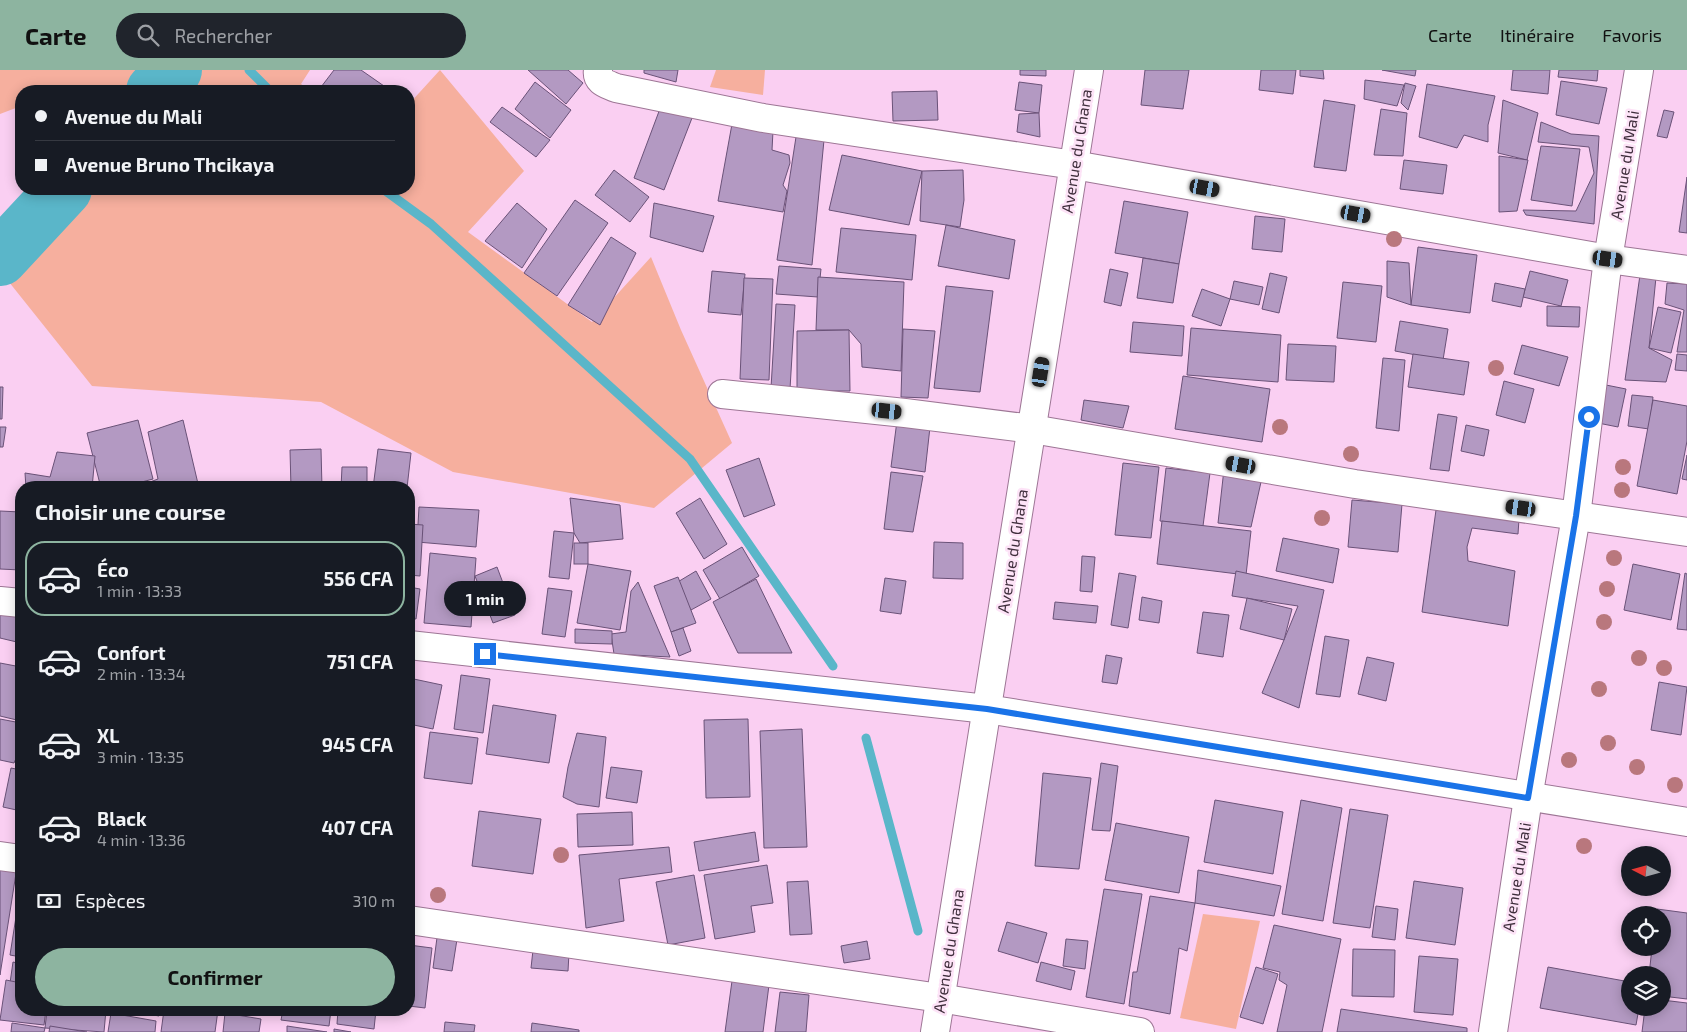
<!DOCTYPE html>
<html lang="fr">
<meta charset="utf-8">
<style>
:root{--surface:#171b24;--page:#20242c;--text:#f1f3f6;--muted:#9ea1a6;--line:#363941;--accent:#8db4a0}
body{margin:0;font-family:"Exo 2",sans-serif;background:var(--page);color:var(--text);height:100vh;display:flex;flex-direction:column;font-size:19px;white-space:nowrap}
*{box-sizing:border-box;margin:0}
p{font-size:16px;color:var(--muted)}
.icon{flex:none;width:28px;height:28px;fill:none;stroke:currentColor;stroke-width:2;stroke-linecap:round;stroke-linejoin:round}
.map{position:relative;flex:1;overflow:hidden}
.details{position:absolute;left:15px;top:411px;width:400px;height:535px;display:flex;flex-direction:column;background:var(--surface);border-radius:20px;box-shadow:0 2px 12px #0003}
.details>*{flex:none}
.guide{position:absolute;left:15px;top:15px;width:400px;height:110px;border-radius:20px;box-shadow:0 2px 12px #0003;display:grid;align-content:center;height:110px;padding:0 20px;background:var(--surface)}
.needle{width:32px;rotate:276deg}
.buttons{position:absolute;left:1621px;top:776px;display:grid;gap:10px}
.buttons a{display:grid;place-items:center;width:50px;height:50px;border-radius:50%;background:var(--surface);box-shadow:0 2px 12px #0003;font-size:25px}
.end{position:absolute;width:22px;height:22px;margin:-11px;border:6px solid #1a73e8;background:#fff;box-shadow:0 0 0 2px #fff}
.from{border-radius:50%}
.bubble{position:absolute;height:35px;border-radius:18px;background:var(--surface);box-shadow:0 2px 12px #0003;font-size:16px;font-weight:700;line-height:35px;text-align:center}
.car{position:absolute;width:15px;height:30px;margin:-15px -8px;border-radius:6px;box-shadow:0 0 4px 1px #0007;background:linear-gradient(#222 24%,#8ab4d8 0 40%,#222 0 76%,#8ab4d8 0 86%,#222 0)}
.guide b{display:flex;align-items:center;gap:18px;height:48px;font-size:19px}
.guide b+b{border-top:1px solid var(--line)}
.guide i{width:12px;height:12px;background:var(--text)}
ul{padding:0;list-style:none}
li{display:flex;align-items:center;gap:15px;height:75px;margin:0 10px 8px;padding:0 10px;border:2px solid transparent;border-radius:20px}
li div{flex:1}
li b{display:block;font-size:19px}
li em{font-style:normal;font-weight:700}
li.current{border-color:var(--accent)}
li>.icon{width:45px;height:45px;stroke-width:1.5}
h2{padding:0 20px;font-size:22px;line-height:60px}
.pay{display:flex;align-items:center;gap:12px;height:55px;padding:0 20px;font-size:19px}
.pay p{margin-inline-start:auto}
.button{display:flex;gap:10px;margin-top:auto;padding:10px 20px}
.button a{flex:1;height:58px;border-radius:30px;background:var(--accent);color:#111;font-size:20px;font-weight:700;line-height:58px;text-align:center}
header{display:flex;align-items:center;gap:30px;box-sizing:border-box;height:70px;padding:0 25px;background:var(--accent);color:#111}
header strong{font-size:24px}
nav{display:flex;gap:28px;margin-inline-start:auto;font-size:18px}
.search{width:350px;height:45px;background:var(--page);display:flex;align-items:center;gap:12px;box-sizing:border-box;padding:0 18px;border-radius:28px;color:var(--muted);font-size:19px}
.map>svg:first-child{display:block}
</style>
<header>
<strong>Carte</strong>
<div class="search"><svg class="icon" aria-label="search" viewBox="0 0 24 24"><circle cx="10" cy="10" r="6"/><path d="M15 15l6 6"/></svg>Rechercher</div>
<nav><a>Carte</a><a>Itinéraire</a><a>Favoris</a></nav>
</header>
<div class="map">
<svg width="1687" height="962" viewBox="0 0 1687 962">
<rect width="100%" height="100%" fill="#facff2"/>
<g fill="#f6af9e">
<polygon points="0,0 310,0 301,14 311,21 21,21 21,36 0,44"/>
<polygon points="440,0 524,101 468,162 592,252 651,187 681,260 732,373 654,438 453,402 321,332 92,316 9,212 92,119 409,119 409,34"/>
<polygon points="716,0 765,0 763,25 710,17"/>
<polygon points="1203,844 1260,851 1236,959 1180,948"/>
</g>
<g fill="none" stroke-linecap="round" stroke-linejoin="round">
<g stroke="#5ab6c9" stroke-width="9">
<polyline points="249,0 270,21"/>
<polyline points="383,119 431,154 690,389 833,596"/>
<polyline points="866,668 918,861"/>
</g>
<g stroke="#5ab6c9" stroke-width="56">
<polyline points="154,21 174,0"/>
<polyline points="0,188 64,119"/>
</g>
</g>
<g fill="#b399c2" stroke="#6a5278">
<polygon points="334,0 361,0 384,16 380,21 318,21"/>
<polygon points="528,0 568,0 583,13 566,34"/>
<polygon points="644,0 678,0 676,12 644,3"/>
<polygon points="1020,0 1046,0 1046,6 1020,5"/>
<polygon points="1145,0 1189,0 1183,39 1141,35"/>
<polygon points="1261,0 1296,0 1293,24 1259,20"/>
<polygon points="1300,0 1323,0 1324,9 1300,6"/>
<polygon points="1382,0 1416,0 1415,6"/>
<polygon points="1513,0 1550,0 1548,24 1511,20"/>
<polygon points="1559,0 1598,0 1597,11 1558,7"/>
<polygon points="1365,10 1404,15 1397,36 1364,29"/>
<polygon points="1561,11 1607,18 1599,54 1556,45"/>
<polygon points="535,12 571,40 550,68 515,39"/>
<polygon points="1019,12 1042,15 1039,43 1015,40"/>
<polygon points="1405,13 1416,16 1408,40 1401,33"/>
<polygon points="1427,14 1495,26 1488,55 1488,72 1464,65 1457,78 1419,67"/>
<polygon points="937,21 938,50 893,51 892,22"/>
<polygon points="1324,30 1355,35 1346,101 1314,97"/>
<polygon points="1503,30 1538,43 1527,90 1498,83"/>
<polygon points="661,36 692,48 664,120 634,108"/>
<polygon points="502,37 550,70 536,87 490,52"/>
<polygon points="1381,39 1407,43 1403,86 1374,85"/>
<polygon points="1664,40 1674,42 1667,68 1657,66"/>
<polygon points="1039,43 1040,67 1017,62 1019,44"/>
<polygon points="1541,52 1571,64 1599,66 1594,154 1526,145 1523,140 1576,141 1594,103 1589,77 1538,72"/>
<polygon points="732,54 773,61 772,80 789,85 790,93 783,115 787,121 783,142 718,131"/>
<polygon points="796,67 824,70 812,195 777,190"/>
<polygon points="1541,76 1580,79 1572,136 1531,130"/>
<polygon points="842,85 922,101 909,155 829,140"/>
<polygon points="1499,86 1528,90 1517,141 1499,142"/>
<polygon points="1404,90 1447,95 1443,124 1400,119"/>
<polygon points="614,100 649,127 630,152 595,125"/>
<polygon points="963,100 964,130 960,157 920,151 922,101"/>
<polygon points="1687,107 1687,163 1679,162"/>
<polygon points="575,130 608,153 557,226 524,203"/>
<polygon points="1124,131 1188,142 1179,194 1115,183"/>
<polygon points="517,133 547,159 522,198 485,171"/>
<polygon points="654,133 714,146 703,182 650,167"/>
<polygon points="1255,146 1285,149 1282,182 1252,179"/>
<polygon points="946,155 1015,170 1009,209 938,196"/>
<polygon points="841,158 916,165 912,210 836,202"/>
<polygon points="611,167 636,183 600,255 568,235"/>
<polygon points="1418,177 1477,185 1470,243 1411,235"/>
<polygon points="1143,188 1179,194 1173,233 1137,228"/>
<polygon points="1387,191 1409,193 1411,235 1387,227"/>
<polygon points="779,196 821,199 818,227 776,224"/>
<polygon points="1110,199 1128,203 1121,236 1104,232"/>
<polygon points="712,201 745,204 741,245 708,242"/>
<polygon points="1530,201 1568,210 1561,236 1523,227"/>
<polygon points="1270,203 1287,207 1279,243 1262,239"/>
<polygon points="1640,205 1656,207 1649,278 1672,290 1666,312 1625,310"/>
<polygon points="818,207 904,212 901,301 862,297 861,274 849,260 816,260"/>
<polygon points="744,208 773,209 769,310 740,309"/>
<polygon points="1234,211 1263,217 1259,235 1230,229"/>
<polygon points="1343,212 1382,216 1376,272 1337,268"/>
<polygon points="1495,213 1525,219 1521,237 1492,231"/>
<polygon points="1667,213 1687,214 1687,282 1677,282 1684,240 1665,234"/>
<polygon points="946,216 993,221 980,322 934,318"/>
<polygon points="1202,219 1230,229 1221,256 1192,246"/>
<polygon points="776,234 795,235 790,319 771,318"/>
<polygon points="1547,236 1580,237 1579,257 1547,256"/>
<polygon points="1658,237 1681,242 1671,283 1649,278"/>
<polygon points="1400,251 1448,259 1443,290 1395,281"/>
<polygon points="1133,252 1184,256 1182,286 1130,282"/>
<polygon points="1191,258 1281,265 1278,312 1187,305"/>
<polygon points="903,259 935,261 928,328 901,327"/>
<polygon points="849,260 850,321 797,321 797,261"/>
<polygon points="1288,274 1336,276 1334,312 1286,310"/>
<polygon points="1522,275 1568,287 1559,316 1514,304"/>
<polygon points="1413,284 1469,292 1464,325 1408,317"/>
<polygon points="1677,284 1687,285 1687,301 1675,300"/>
<polygon points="1383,288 1405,290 1399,361 1376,358"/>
<polygon points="1183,306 1270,319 1262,372 1175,359"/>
<polygon points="1504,311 1534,319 1525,353 1496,345"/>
<polygon points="1606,315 1626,319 1618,357 1598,353"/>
<polygon points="0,317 3,317 2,349 0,349"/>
<polygon points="1632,325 1653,327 1649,359 1628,356"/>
<polygon points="1084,330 1129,336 1123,358 1081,350"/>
<polygon points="1653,330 1687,336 1687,371 1677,424 1637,416"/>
<polygon points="898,343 931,348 925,402 891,397"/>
<polygon points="1438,344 1457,347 1449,401 1430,399"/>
<polygon points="138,350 153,409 119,418 101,418 87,363"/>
<polygon points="183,350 199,418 142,418 142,415 158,409 148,362"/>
<polygon points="1466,355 1489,360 1484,386 1461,381"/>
<polygon points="0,357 6,357 3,377 0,377"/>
<polygon points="321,379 322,418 291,418 290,380"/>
<polygon points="378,379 411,383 407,418 373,418"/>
<polygon points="57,382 95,386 92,418 26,418 25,403 50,407"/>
<polygon points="1687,385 1687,410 1682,409"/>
<polygon points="759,388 775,435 744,447 726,400"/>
<polygon points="1123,393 1159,397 1151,468 1115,465"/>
<polygon points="342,397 367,397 367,418 341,418"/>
<polygon points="1166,398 1210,403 1203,456 1160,451"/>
<polygon points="1224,399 1263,403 1251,457 1218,453"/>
<polygon points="891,402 923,406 913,462 884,459"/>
<polygon points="570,428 620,435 623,469 580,473 574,463"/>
<polygon points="700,428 727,474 704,489 676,443"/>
<polygon points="1352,430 1402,434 1398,482 1348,477"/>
<polygon points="419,437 479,440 476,477 417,472"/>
<polygon points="1436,440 1519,449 1518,464 1472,458 1467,477 1468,491 1515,501 1508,556 1422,542"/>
<polygon points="0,441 21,442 21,500 0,499"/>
<polygon points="1162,451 1251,461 1246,505 1157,494"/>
<polygon points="409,454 423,455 420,506 409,505"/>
<polygon points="554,461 574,463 569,509 549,507"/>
<polygon points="1283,468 1339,479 1333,513 1276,501"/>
<polygon points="934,472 963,473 963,509 933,508"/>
<rect x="574" y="473" width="14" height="21"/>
<polygon points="742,477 759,506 720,529 703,500"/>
<polygon points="430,483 476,488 471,557 424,553"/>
<polygon points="1082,486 1095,487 1092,522 1080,521"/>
<polygon points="588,494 631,501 620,560 577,553"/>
<polygon points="1633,494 1680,504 1671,550 1624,540"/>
<polygon points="497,497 515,545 493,553 475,506"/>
<polygon points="696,501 711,529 691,540 676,513"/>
<polygon points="1236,501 1324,520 1299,638 1262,623 1298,536 1232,526"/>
<polygon points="1119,503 1136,506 1128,558 1111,555"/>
<polygon points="1685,503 1687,504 1687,560 1677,559"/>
<polygon points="678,507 696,553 671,562 654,516"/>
<polygon points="885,508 906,511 901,544 880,541"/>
<polygon points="756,509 792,583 738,583 713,532"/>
<polygon points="638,512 670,587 614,584 611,564 626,562 631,521"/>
<polygon points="409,517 420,519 416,549 409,548"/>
<polygon points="548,518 572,521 565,567 542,564"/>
<polygon points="1142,527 1162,531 1159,553 1139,550"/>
<polygon points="1247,528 1292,539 1284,570 1240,559"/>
<polygon points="1055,532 1098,536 1096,553 1053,549"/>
<polygon points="0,535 21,539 21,573 0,568"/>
<polygon points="1203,542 1229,545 1223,587 1197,583"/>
<polygon points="683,558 691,581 679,586 671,562"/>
<polygon points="575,559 612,561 612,574 575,573"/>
<polygon points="1325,566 1349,570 1340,627 1316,624"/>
<polygon points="1106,585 1122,588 1117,614 1102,612"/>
<polygon points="1367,587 1394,593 1386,631 1358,624"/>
<polygon points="0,593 21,597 21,651 0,646"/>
<polygon points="461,605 490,609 483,663 454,659"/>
<polygon points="409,608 442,615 433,659 409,654"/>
<polygon points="1659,612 1687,617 1681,665 1651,660"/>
<polygon points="493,635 556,645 549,693 486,684"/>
<polygon points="0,649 21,653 21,677 14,693 0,690"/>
<polygon points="748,649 750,727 706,728 704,650"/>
<polygon points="802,659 807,777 764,778 760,661"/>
<polygon points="430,662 478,668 472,714 424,708"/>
<polygon points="577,663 606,667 599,737 577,734 563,727 568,697"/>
<polygon points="1101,693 1118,696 1110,761 1092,760"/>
<polygon points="611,697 642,701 637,733 606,728"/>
<polygon points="11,698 21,700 21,741 3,737"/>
<polygon points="1043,703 1091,708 1079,799 1035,796"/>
<polygon points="1215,730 1283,742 1273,804 1204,792"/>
<polygon points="1301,730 1342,738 1323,851 1282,844"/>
<polygon points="1350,739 1388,745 1370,858 1333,853"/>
<polygon points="479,741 541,749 533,804 472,796"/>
<polygon points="632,742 633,775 578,777 577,744"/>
<polygon points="1116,753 1189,767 1179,823 1105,810"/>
<polygon points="755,762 759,791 699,801 694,772"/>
<polygon points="409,764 414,765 409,796"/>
<polygon points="669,777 672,802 619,809 624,851 586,858 579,785"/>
<polygon points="767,795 773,833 751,836 755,862 715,869 704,805"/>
<polygon points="17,797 0,905 0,798"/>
<polygon points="1198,800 1281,816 1274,846 1195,833"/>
<polygon points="694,805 705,868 668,875 656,812"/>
<polygon points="808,811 812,864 790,865 787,812"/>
<polygon points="1414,811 1463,818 1455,875 1406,868"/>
<polygon points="21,815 21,887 10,885"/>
<polygon points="1104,819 1142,824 1124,934 1086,927"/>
<polygon points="1150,826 1195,833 1187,881 1179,878 1170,944 1129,936 1133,902 1137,902"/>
<polygon points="1376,836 1398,839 1395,870 1372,867"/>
<polygon points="1657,839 1687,843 1687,929 1662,926 1662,905 1649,905 1652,878 1662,878 1662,845 1656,845"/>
<polygon points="1007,852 1047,863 1038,893 998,881"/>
<polygon points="1274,855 1341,869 1322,962 1277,962 1287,915 1279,910 1280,902 1263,898"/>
<polygon points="438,860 458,863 452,901 433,898"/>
<polygon points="1066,869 1088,871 1085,899 1063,896"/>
<polygon points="867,871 870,889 844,893 841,876"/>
<polygon points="409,875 432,878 425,938 409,936"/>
<polygon points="1353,879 1395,880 1394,927 1352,926"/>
<polygon points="533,880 569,883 568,901 531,898"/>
<polygon points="1419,886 1458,889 1453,945 1414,942"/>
<polygon points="13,892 21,894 21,915 10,913"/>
<polygon points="1041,892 1075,901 1071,920 1036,911"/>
<polygon points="1256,897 1278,904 1263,954 1240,947"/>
<polygon points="1548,897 1630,912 1630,938 1639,938 1636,955 1540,938"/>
<polygon points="6,910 21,913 21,940 46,940 44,955 0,950"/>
<polygon points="732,911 769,915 763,962 725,962"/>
<polygon points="780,922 809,925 806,962 775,962"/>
<polygon points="1662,930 1687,933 1687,962 1642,962 1645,938 1662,938"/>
<polygon points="1341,939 1467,958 1467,962 1337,962"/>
<polygon points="47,940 106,940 104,962 45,958"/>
<polygon points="126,940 160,940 159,946"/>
<polygon points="164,940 218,940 215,962 161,962"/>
<polygon points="283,940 331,940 329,956 281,950"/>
<polygon points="338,940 376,940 374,959 337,954"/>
<polygon points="111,943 156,951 155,962 108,962"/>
<polygon points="225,943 261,949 259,962 223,962"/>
<polygon points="445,952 475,955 474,962 444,962"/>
<polygon points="12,953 45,958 44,962 11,962"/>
<polygon points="532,953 579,960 579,962 531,962"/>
<polygon points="50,956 87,962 49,962"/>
<polygon points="287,956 327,962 287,962"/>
<polygon points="334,959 351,962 334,962"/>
</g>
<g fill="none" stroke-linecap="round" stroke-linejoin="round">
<g stroke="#9d7695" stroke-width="30">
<g id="street">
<path d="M598,0C596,12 607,14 616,18L763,48L1074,95L1608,189L1687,200"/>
<polyline points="722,324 905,343 1032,359 1355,414 1687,462"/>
<polyline points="0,531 21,533"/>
<polyline points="409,575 987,639 1687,752"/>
<polyline points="0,786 21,789"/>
<polyline points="409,850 940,928 1140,962"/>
<polyline points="935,962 1089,0"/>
<polyline points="1493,962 1528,728 1576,446 1608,189 1639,0"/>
</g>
</g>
<use href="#street" stroke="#fff" stroke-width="28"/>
</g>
<g fill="#b9777d">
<circle cx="1394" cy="169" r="8"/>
<circle cx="1496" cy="298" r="8"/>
<circle cx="1280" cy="357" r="8"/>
<circle cx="1351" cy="384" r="8"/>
<circle cx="1623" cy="397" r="8"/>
<circle cx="1622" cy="420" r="8"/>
<circle cx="1322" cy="448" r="8"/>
<circle cx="1614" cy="488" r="8"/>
<circle cx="1607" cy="519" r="8"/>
<circle cx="1604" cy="552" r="8"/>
<circle cx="1639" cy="588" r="8"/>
<circle cx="1664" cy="598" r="8"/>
<circle cx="1599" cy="619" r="8"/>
<circle cx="1608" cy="673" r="8"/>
<circle cx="1569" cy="690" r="8"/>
<circle cx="1637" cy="697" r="8"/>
<circle cx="1675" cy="715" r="8"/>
<circle cx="1584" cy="776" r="8"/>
<circle cx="561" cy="785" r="8"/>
<circle cx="438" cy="825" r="8"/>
</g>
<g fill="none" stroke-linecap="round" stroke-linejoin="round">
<polyline stroke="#1a73e8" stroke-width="6" points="485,584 987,639 1528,728 1576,446 1589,347"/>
</g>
<g text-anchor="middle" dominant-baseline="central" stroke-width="5" stroke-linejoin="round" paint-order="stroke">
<g font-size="16" fill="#3f2e3c" stroke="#fde3f7">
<text transform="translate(1076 81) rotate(-81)">Avenue du Ghana</text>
<text transform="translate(1624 95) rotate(-81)">Avenue du Mali</text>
<text transform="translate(1012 481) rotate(-81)">Avenue du Ghana</text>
<text transform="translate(1516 807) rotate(-81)">Avenue du Mali</text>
<text transform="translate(948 881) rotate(-81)">Avenue du Ghana</text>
</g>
</g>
</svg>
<div class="buttons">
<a><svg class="needle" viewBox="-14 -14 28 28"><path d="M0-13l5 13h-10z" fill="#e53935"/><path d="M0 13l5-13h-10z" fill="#9ea1a6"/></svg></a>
<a><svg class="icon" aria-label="locate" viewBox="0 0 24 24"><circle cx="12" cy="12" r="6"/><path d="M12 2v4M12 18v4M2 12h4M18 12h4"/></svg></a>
<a><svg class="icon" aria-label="layers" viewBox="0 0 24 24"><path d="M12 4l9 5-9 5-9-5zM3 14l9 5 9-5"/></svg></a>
</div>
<i class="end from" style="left:1589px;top:347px"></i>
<i class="end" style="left:485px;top:584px"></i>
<div class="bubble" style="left:444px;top:511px;width:82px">1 min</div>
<i class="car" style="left:1205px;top:118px;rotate:100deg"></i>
<i class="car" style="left:1356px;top:144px;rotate:100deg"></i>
<i class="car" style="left:1608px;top:189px;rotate:98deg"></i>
<i class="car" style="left:1041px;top:302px;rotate:9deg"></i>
<i class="car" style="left:887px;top:341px;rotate:96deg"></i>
<i class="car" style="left:1241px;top:395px;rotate:280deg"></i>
<i class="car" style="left:1521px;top:438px;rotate:278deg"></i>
<div class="guide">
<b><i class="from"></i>Avenue du Mali</b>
<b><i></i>Avenue Bruno Thcikaya</b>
</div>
<section class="details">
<h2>Choisir une course</h2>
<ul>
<li class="current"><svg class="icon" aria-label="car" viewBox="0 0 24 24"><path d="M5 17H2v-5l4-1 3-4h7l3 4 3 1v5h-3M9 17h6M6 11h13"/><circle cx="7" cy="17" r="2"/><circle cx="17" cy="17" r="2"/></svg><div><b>Éco</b><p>1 min · 13:33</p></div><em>556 CFA</em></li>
<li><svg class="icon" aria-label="car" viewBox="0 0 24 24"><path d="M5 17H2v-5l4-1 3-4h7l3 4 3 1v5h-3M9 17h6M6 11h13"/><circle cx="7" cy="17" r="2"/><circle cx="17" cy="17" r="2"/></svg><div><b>Confort</b><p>2 min · 13:34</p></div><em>751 CFA</em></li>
<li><svg class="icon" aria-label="car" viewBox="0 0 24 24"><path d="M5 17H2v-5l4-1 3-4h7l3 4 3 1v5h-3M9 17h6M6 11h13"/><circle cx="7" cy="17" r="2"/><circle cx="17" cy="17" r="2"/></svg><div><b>XL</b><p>3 min · 13:35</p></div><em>945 CFA</em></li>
<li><svg class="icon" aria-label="car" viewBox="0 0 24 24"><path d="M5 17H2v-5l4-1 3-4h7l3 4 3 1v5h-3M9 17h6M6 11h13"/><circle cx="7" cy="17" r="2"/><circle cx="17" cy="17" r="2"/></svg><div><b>Black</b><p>4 min · 13:36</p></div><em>407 CFA</em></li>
</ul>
<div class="pay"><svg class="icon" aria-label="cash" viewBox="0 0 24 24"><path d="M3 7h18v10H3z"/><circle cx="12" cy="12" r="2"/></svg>Espèces<p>310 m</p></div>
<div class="button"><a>Confirmer</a></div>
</section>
</div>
